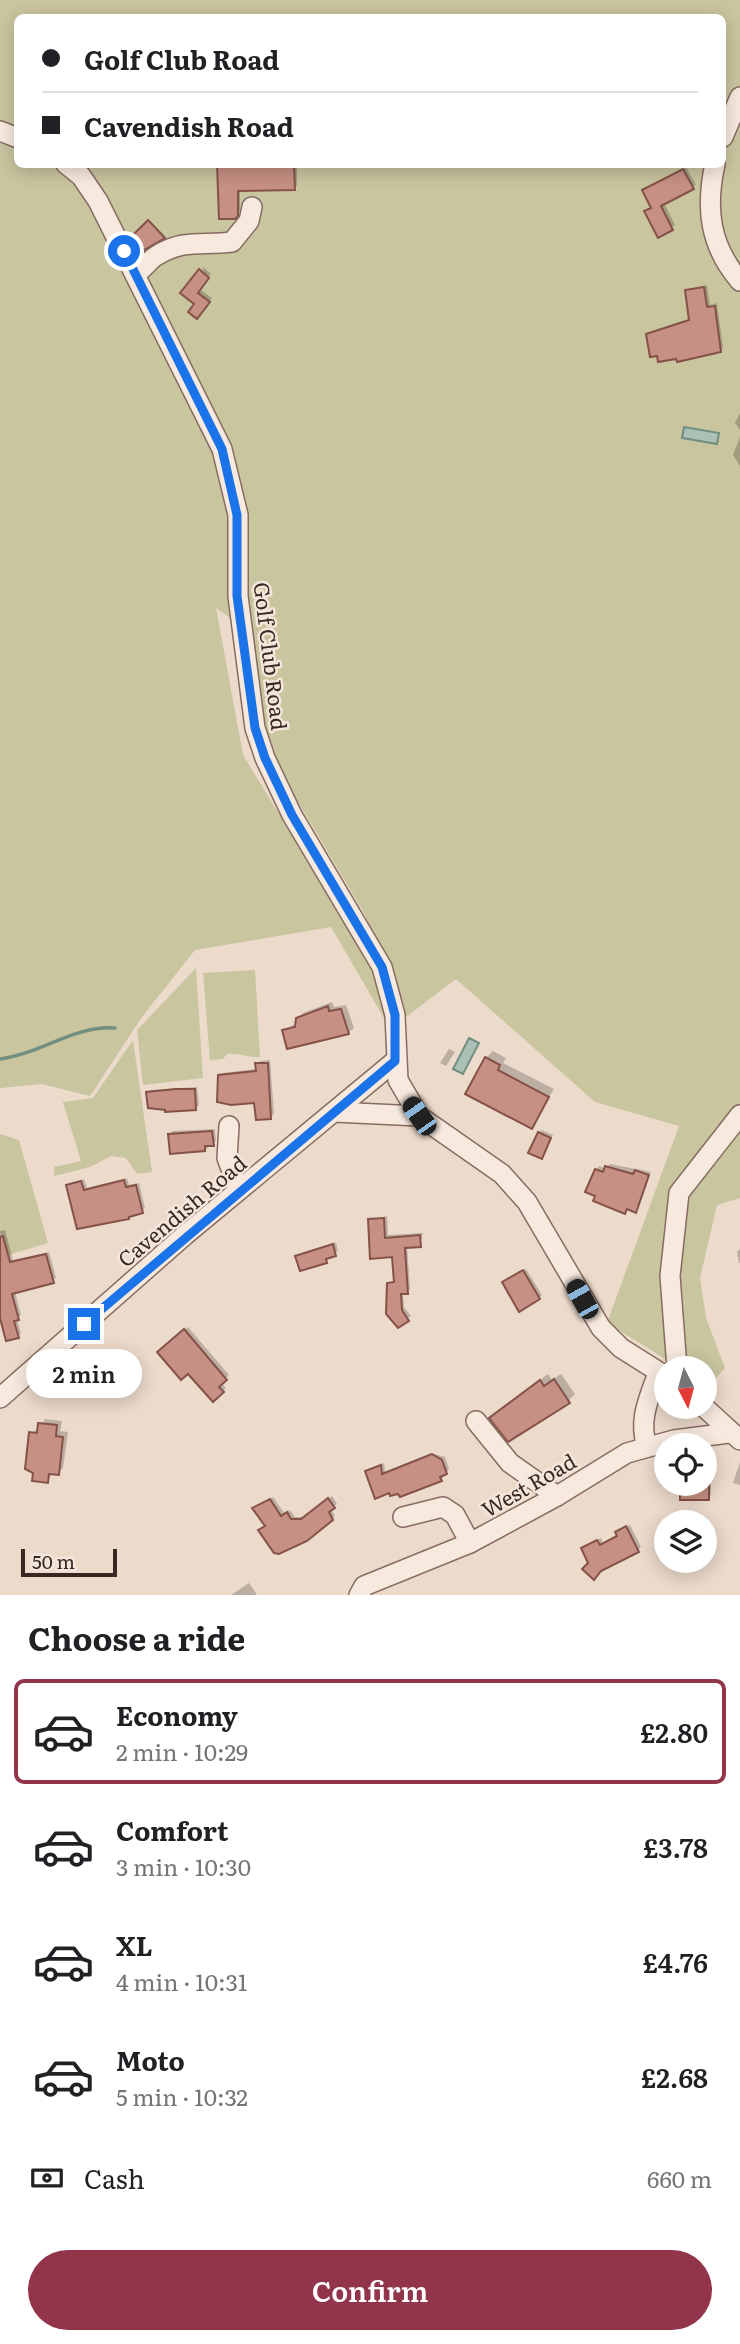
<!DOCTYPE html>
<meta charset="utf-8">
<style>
:root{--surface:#fff;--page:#f6f6f6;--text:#202124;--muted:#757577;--line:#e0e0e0;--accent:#92354b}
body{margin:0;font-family:Literata,serif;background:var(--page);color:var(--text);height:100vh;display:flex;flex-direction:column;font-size:26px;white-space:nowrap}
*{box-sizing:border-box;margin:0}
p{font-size:23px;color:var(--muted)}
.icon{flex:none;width:38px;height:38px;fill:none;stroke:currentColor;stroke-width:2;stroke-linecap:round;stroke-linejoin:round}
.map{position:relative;height:1595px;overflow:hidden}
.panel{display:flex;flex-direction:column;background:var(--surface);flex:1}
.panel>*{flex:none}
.top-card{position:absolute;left:14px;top:14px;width:712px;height:154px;border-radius:10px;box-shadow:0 4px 18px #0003;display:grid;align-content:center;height:154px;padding:0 28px;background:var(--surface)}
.needle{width:46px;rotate:174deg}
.controls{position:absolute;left:654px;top:1356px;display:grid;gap:14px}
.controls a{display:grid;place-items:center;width:63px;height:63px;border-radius:50%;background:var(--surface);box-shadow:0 4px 18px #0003;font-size:35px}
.scale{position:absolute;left:21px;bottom:18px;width:96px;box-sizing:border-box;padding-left:7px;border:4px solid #392822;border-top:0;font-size:19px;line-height:24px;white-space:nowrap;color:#392822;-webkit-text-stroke:5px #f4e6da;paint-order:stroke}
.end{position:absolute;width:32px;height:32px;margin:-16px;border:9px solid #1a73e8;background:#fff;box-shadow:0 0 0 4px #fff}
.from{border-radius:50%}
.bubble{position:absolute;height:49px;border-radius:24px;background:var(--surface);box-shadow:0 4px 18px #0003;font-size:23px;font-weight:600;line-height:49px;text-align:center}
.car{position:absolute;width:21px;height:42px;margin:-21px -10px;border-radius:9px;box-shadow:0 0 5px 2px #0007;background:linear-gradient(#222 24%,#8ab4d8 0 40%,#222 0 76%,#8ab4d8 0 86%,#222 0)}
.top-card b{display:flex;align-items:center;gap:24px;height:66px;font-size:26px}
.top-card b+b{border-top:2px solid var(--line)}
.top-card i{width:18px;height:18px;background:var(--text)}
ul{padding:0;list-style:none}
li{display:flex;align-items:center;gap:21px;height:105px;margin:0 14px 10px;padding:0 14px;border:4px solid transparent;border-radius:10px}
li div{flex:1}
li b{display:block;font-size:26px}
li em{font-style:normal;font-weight:600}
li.on{border-color:var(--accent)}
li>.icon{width:63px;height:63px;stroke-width:1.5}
h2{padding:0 28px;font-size:32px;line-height:84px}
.pay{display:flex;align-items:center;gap:18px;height:77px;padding:0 28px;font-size:26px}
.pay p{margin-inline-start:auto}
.button{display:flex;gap:14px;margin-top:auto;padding:14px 28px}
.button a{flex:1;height:80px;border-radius:42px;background:var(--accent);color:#fff;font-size:28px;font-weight:600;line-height:80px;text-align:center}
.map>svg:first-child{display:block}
</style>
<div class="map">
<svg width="740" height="1595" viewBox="0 0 740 1595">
<rect width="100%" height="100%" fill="#ecdacb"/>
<g fill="#c9c59f" fill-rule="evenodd">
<path d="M0,0H740V1198L717,1205L700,1278L706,1318L725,1368L713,1381L705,1380V1368H680L607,1323L679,1126L595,1102L456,979L406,1017L403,1002L364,913L282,775L274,751L255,728L236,622L216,608L243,755L375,971L388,1025L331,927L195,950L142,1017L90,1096L42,1084L0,1088ZM18,18H723V164H18Z"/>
<polygon points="196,968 203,1078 143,1085 137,1030"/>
<path d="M255,970L260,1057C248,1058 240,1053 227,1054L223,1059L210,1060L203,973Z"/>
<polygon points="133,1040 152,1172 137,1174 126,1158 111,1156 90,1167 54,1176 54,1167 81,1161 63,1102 93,1098"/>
<polygon points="0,1134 19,1140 48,1243 8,1255 0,1233"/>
</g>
<g fill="#abc1b5" stroke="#718f81" stroke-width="2">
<polygon points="684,427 719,433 717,444 682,438"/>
<polygon points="469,1038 479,1043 463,1074 453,1069"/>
</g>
<g fill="#0003">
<polygon points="219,164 297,164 297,185 294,188 240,189 240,211 234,217"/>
<polygon points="686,167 696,185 664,203 675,225 659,235 646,211 652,207 644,190"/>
<polygon points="150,221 165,236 144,248 134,237"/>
<polygon points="203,267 211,274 199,289 212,298 200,313 196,304"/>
<polygon points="707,285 710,305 717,303 723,348 720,351 648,335 691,319 687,291"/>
<polygon points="740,413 740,430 735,423"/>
<polygon points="740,437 740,466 733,455"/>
<polygon points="332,1002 334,1007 346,1005 354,1028 348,1033 284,1030 297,1023 303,1013"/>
<polygon points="449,1049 455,1052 446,1066 440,1063"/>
<polygon points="493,1051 506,1058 503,1063 554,1089 531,1127 486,1058"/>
<polygon points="270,1060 274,1114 270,1118 256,1101 220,1076 223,1073 257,1069 260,1061"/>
<polygon points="197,1087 199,1105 196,1109 148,1093 151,1090"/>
<polygon points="215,1129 216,1141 205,1150 170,1135 173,1131"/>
<polygon points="542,1130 553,1135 541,1157 539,1133"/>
<polygon points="610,1164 651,1172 636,1211 629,1208 625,1212 598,1195 596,1170 599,1166 606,1169"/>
<polygon points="127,1178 129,1185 139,1183 145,1208 142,1211 68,1185 84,1179 87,1188"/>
<polygon points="387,1216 388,1235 423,1233 420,1245 407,1246 410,1289 403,1292 404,1307 411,1316 399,1325 389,1283 396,1280 394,1255 370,1220"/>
<polygon points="5,1230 13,1260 49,1252 56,1278 15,1292 21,1315 17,1319 21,1333 18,1336 0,1312 0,1231"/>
<polygon points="336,1242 338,1251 328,1256 326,1262 297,1256"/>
<polygon points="740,1249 740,1263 739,1263 737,1252"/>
<polygon points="526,1269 542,1295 539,1298 507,1280"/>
<polygon points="188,1327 229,1375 221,1383 226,1388 213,1400 188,1371 160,1352"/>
<polygon points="548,1374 552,1380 561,1374 575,1394 568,1401 498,1411"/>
<polygon points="45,1419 62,1421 60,1431 68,1432 63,1468 58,1473 53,1472 47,1481 31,1433 40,1428"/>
<polygon points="431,1453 445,1457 449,1469 441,1480 401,1495 367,1471 384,1463 385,1472"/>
<polygon points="740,1462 740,1485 733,1483"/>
<polygon points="705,1481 711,1481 711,1495 708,1498 672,1490 672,1484 705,1484"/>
<polygon points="332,1496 337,1504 331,1509 335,1516 332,1519 266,1526 254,1508 273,1497 285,1514 290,1510 295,1517 305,1517"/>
<polygon points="630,1525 641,1547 638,1550 590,1563 583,1548 586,1545 601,1538 603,1543 619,1535 620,1529"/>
<polygon points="249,1583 257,1595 231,1595"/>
</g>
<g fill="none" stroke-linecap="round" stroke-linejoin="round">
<path stroke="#718f81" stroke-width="3.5" d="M0,1059C40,1054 75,1025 115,1028"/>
</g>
<g fill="#c79084" stroke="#855248" stroke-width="2">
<polygon points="217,164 294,164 295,190 238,191 238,216 235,219 219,219"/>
<polygon points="683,169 694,189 661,206 673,230 658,238 644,211 651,208 642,190"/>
<polygon points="148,220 165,238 144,250 131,237"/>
<polygon points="199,269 209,278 198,293 210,302 197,319 188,312 194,304 180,293"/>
<polygon points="704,287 707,307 715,306 721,352 677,362 676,359 658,362 657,356 650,357 646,334 689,320 685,290"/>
<polygon points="328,1006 329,1011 341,1009 349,1034 287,1049 282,1030 295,1027 296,1018"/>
<polygon points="485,1057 500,1065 498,1070 549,1097 532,1129 465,1094"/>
<polygon points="255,1063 268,1063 271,1119 256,1120 254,1103 231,1105 217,1102 218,1075 256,1071"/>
<polygon points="176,1089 195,1089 196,1110 165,1112 165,1110 148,1108 146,1092"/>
<polygon points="212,1131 214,1146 205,1146 205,1151 170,1154 168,1134"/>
<polygon points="538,1132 551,1138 542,1159 528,1153"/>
<polygon points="605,1166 633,1174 635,1170 649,1175 636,1213 627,1209 625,1214 593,1201 595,1196 585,1192 595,1169 603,1172"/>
<polygon points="124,1180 126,1187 136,1185 143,1213 129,1217 129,1219 77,1229 66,1185 81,1181 84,1190"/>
<polygon points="384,1218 385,1238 420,1235 421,1247 405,1248 408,1294 401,1294 402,1310 409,1321 398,1328 386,1314 387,1283 394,1282 392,1257 370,1259 368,1219"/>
<polygon points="3,1236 10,1262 46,1254 54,1283 12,1294 19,1320 14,1321 19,1338 6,1341 0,1318 0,1237"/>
<polygon points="333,1244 336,1256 326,1259 327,1263 300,1271 295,1256"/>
<polygon points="523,1270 540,1299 519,1312 502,1282"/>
<polygon points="184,1329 227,1380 219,1387 224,1392 213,1402 188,1374 181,1380 157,1352"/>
<polygon points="554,1379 570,1403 508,1442 489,1418 540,1380 544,1386"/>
<polygon points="38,1423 57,1425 56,1436 63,1437 59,1475 49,1474 48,1483 32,1481 33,1473 25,1469 29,1432 37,1433"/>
<polygon points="432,1454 442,1460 447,1474 440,1477 442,1481 400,1497 398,1494 390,1496 389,1493 375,1499 365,1471 381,1465 382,1474"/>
<rect x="680" y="1484" width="29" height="16"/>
<polygon points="328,1498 335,1508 329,1512 333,1520 307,1541 279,1554 274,1553 258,1530 265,1526 252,1508 270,1499 281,1516 287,1512 291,1519 301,1519"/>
<polygon points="626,1526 639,1552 601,1571 594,1580 582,1569 588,1563 581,1548 597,1540 600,1545 617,1536 615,1532"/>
</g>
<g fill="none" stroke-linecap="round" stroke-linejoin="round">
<g stroke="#876c60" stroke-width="22">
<g id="minor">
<polyline points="0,131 18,138"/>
<polyline points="723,137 740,97"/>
<polyline points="66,164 81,176 98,201 222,449 238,515 238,596 255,728 265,758 292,815 382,967 395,1015 398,1080 419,1116"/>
<path d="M715,164C705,209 710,246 740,281"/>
<path d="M135,274C144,269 148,261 156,256C184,238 203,246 232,242L249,221L252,207"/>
<polyline points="334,1112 419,1116 502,1174 527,1202 601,1328 621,1348 667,1377"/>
<polyline points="229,1126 227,1158 239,1190"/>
<polyline points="677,1368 670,1276 679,1193 740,1115"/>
<polyline points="0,1398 185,1235 395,1061"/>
<polyline points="704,1407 740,1440"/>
<polyline points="476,1421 510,1463 557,1496"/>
<path d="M647,1447C638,1420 649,1398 658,1373"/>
<polyline points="403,1517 443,1507 455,1515 470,1543"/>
<polyline points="359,1595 364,1586 470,1543 557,1496 627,1453 674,1440 729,1433"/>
</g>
</g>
<use href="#minor" stroke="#f7e9de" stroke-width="19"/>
</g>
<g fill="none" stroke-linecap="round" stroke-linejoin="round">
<polyline stroke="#1a73e8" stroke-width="9" points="84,1324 395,1061 395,1015 382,967 292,815 265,758 255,728 237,596 237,515 222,449 124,251"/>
</g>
<g text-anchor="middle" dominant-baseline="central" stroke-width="5" stroke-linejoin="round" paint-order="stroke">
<g font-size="21" fill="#392822" stroke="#f4e6da">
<text transform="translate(272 656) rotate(83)">Golf Club Road</text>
<text transform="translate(181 1210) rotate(-40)">Cavendish Road</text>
<text transform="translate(528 1484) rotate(-30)">West Road</text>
</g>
</g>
</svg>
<div class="controls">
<a><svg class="needle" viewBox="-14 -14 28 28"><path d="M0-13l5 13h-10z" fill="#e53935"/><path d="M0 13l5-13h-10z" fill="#757577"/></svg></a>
<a><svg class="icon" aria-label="locate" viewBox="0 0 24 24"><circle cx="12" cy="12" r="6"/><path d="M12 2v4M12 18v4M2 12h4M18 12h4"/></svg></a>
<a><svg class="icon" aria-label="layers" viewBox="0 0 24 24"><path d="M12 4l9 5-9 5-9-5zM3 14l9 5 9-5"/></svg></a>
</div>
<div class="scale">50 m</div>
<i class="end from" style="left:124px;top:251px"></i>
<i class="end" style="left:84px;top:1324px"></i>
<div class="bubble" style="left:26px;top:1349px;width:116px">2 min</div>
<i class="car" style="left:419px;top:1116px;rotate:325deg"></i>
<i class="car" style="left:582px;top:1299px;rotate:331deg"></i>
<div class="top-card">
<b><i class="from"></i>Golf Club Road</b>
<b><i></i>Cavendish Road</b>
</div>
</div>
<section class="panel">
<h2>Choose a ride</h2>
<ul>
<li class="on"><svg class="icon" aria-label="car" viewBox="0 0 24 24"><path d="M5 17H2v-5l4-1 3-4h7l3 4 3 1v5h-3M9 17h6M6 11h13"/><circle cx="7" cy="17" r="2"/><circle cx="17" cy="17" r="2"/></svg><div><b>Economy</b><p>2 min · 10:29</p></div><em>£2.80</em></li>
<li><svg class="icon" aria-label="car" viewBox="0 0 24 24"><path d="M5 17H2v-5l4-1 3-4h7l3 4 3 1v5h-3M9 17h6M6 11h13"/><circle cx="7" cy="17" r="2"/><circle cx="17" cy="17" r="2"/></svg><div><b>Comfort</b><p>3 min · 10:30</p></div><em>£3.78</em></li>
<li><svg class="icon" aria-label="car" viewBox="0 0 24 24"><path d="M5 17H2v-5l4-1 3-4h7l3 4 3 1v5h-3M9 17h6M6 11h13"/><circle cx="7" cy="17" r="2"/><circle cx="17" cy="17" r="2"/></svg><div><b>XL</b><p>4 min · 10:31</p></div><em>£4.76</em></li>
<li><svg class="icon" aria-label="car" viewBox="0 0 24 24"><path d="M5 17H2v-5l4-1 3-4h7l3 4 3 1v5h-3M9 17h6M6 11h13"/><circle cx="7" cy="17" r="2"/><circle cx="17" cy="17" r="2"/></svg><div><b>Moto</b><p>5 min · 10:32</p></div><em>£2.68</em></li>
</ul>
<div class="pay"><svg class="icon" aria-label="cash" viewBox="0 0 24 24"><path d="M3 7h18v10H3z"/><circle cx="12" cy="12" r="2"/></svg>Cash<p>660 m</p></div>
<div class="button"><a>Confirm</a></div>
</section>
